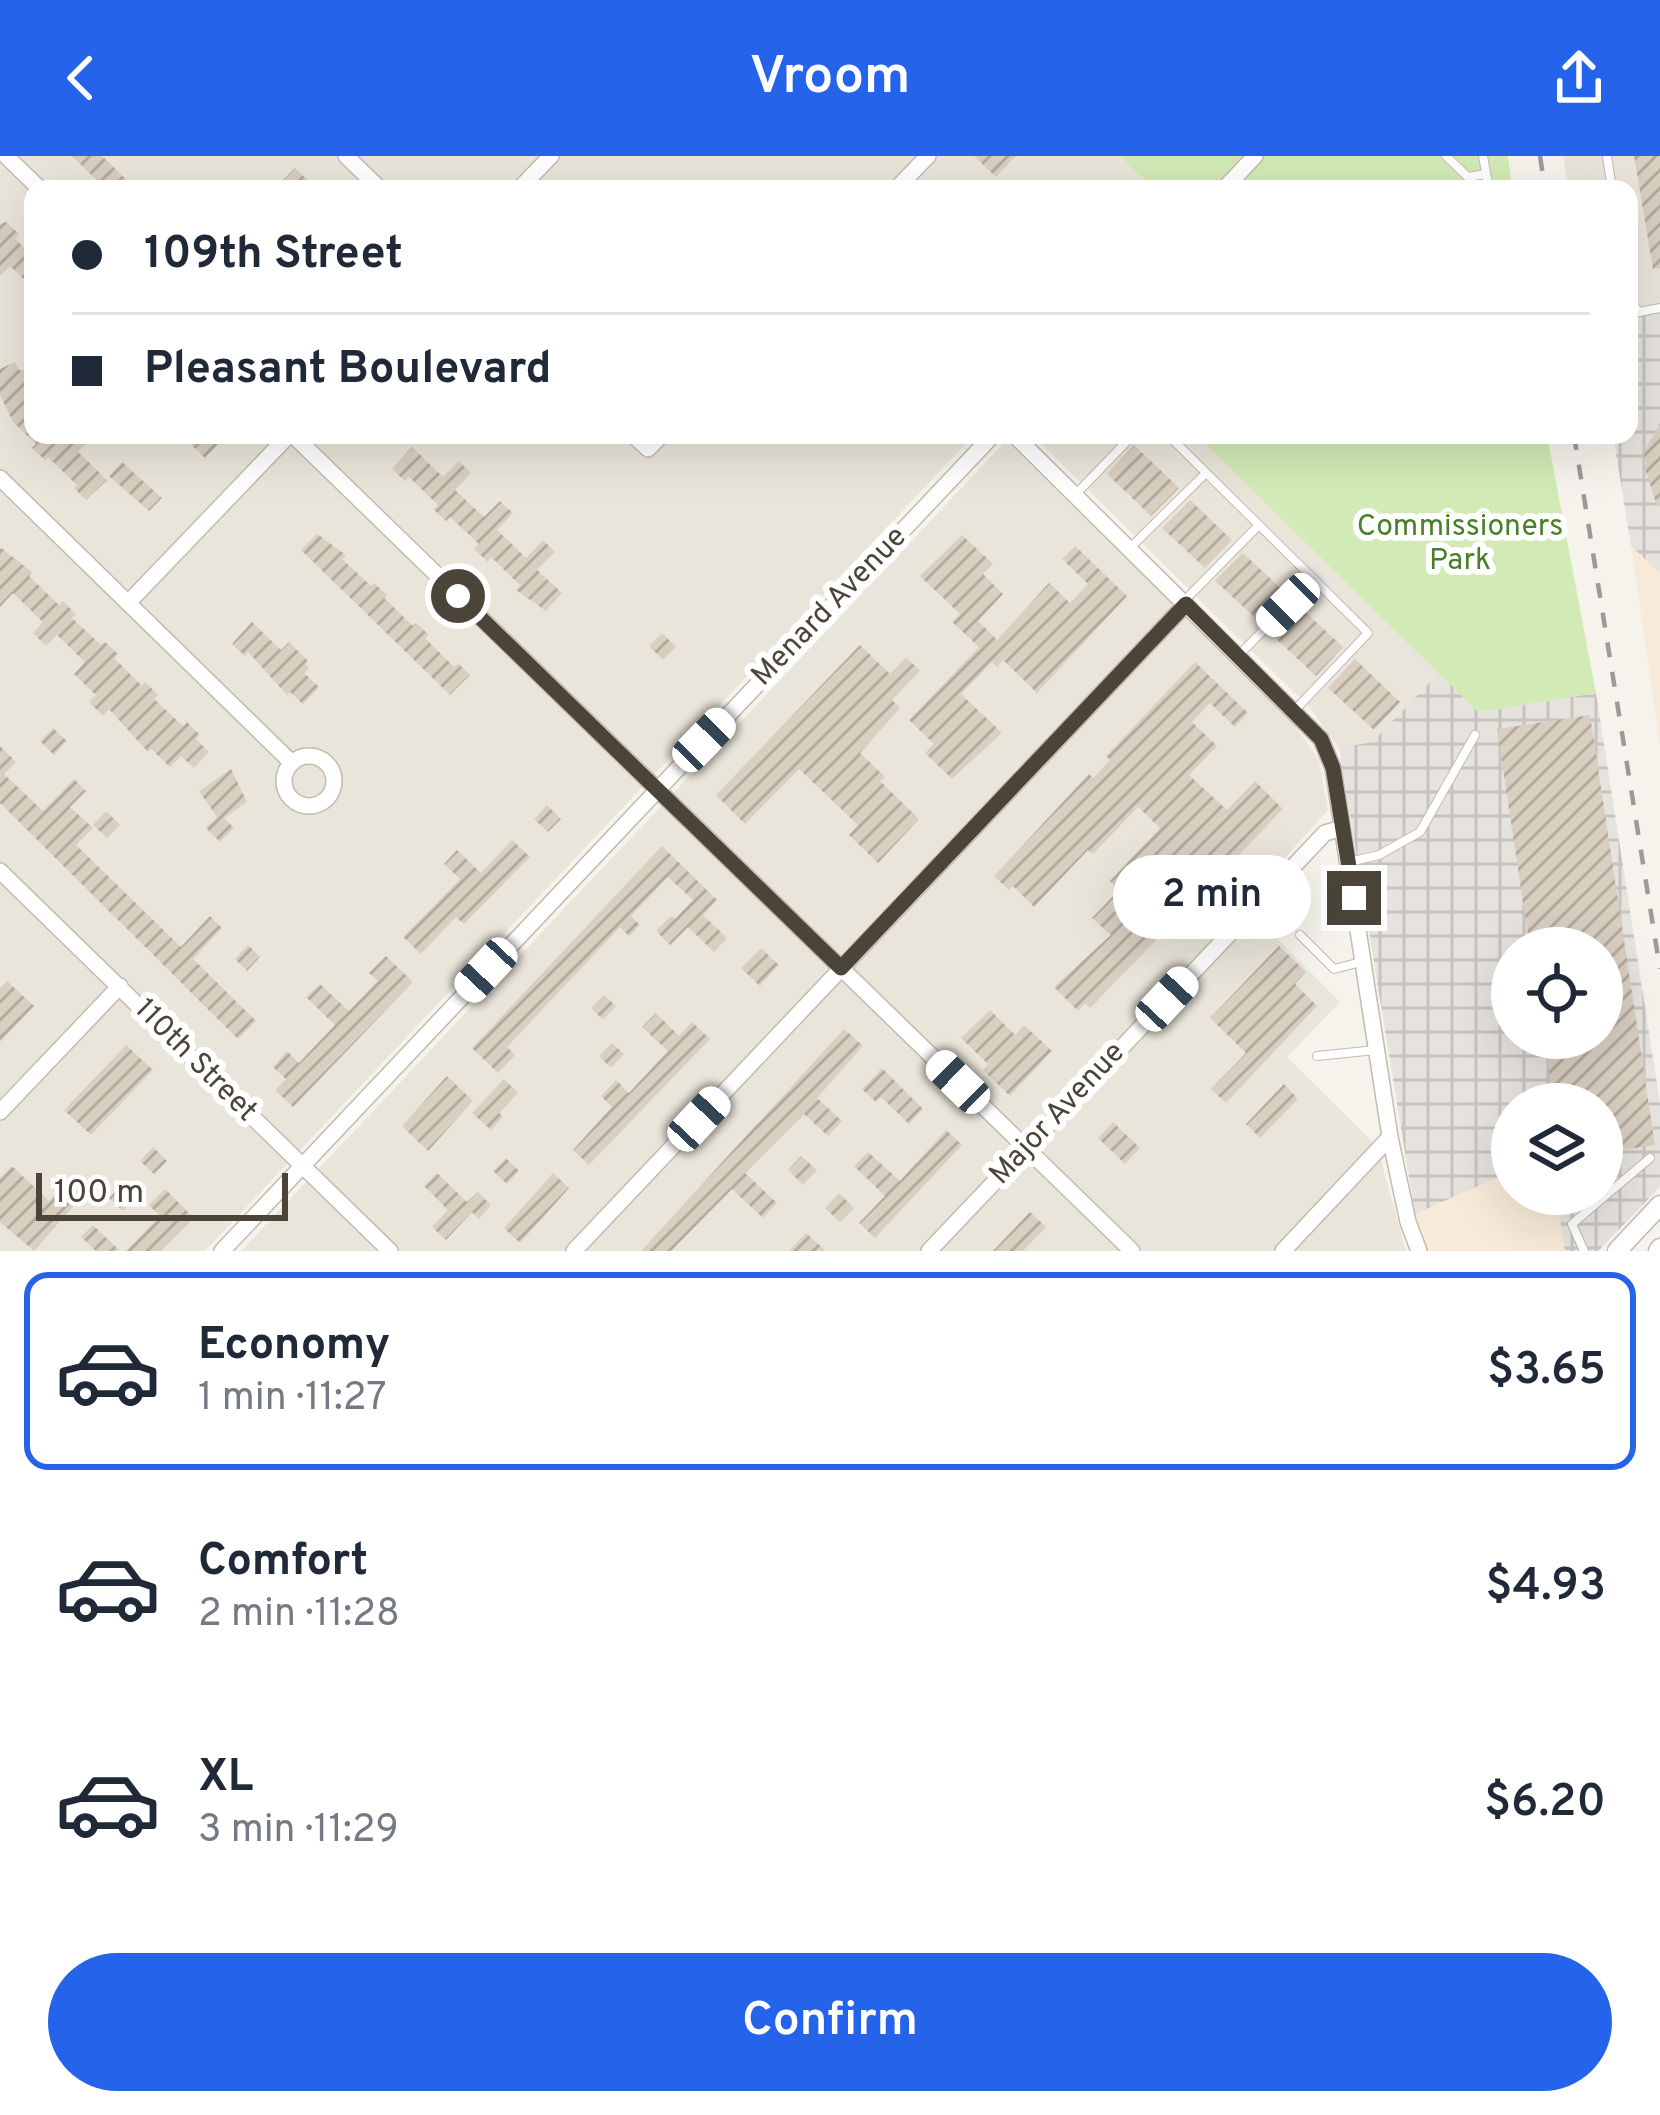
<!DOCTYPE html>
<meta charset="utf-8">
<style>
:root{--surface:#fff;--page:#f2f2f3;--text:#1f2937;--muted:#747a83;--line:#e0e1e3;--accent:#2563eb}
body{margin:0;font-family:Overpass,sans-serif;background:var(--page);color:var(--text);height:100vh;display:flex;flex-direction:column;font-size:45px;white-space:nowrap}
*{box-sizing:border-box;margin:0}
p{font-size:39px;color:var(--muted)}
.icon{flex:none;width:66px;height:66px;fill:none;stroke:currentColor;stroke-width:2;stroke-linecap:round;stroke-linejoin:round}
.map{position:relative;height:1095px;overflow:hidden}
.sheet{display:flex;flex-direction:column;background:var(--surface);flex:1}
.sheet>*{flex:none}
.top-card{position:absolute;left:24px;top:24px;width:1614px;height:264px;border-radius:24px;box-shadow:0 12px 48px #0002;display:grid;align-content:center;height:264px;padding:0 48px;background:var(--surface)}
.fabs{position:absolute;left:1491px;top:771px;display:grid;gap:24px}
.fabs a{display:grid;place-items:center;width:132px;height:132px;border-radius:50%;background:var(--surface);box-shadow:0 12px 48px #0002;font-size:60px}
.scale{position:absolute;left:36px;bottom:30px;width:252px;box-sizing:border-box;padding-left:12px;border:6px solid #4b4439;border-top:0;font-size:33px;line-height:42px;white-space:nowrap;color:#4b4439;-webkit-text-stroke:9px #fff;paint-order:stroke}
.end{position:absolute;width:54px;height:54px;margin:-27px;border:15px solid #4b4439;background:#fff;box-shadow:0 0 0 6px #fff}
.from{border-radius:50%}
.bubble{position:absolute;height:84px;border-radius:42px;background:var(--surface);box-shadow:0 12px 48px #0002;font-size:39px;font-weight:600;line-height:84px;text-align:center}
.car{position:absolute;width:36px;height:72px;margin:-36px -18px;border-radius:15px;box-shadow:0 0 9px 3px #0007;background:linear-gradient(#fff 24%,#345 0 40%,#fff 0 76%,#345 0 86%,#fff 0)}
.top-card b{display:flex;align-items:center;gap:42px;height:114px;font-size:45px}
.top-card b+b{border-top:3px solid var(--line)}
.top-card i{width:30px;height:30px;background:var(--text)}
ul{padding:21px 0 0;list-style:none}
li{display:flex;align-items:center;gap:36px;height:198px;margin:0 24px 18px;padding:0 24px;border:6px solid transparent;border-radius:24px}
li div{flex:1}
li b{display:block;font-size:45px}
li em{font-style:normal;font-weight:600}
li.current{border-color:var(--accent)}
li>.icon{width:108px;height:108px;stroke-width:1.5}
.button{display:flex;gap:24px;margin-top:auto;padding:24px 48px}
.button a{flex:1;height:138px;border-radius:72px;background:var(--accent);color:#fff;font-size:48px;font-weight:600;line-height:138px;text-align:center}
header{display:flex;justify-content:space-between;align-items:center;height:156px;padding:0 48px;background:var(--accent);color:#fff;font-size:54px;font-weight:600}
.map>svg:first-child{display:block}
</style>
<header><svg class="icon" aria-label="back" viewBox="0 0 24 24"><path d="M15 5l-7 7 7 7"/></svg>Vroom<svg class="icon" aria-label="share" viewBox="0 0 24 24"><path d="M12 15V3M7 8l5-5 5 5M5 13v7h14v-7"/></svg></header>
<div class="map">
<svg width="1660" height="1095" viewBox="0 0 1660 1095">
<defs>
<pattern id="industrial-grid" width="8" height="8" patternUnits="userSpaceOnUse" patternTransform="scale(3)"><rect width="8" height="8" fill="#e6e2dd"/><path d="M0 4h8M4 0v8" fill="none" stroke="#c7c3be"/></pattern>
<pattern id="building-hatch" width="6" height="6" patternUnits="userSpaceOnUse" patternTransform="scale(3)"><rect width="6" height="6" fill="#d8cfc1"/><path d="M-1 1l2-2M0 6l6-6M5 7l2-2" fill="none" stroke="#b1aa9e"/></pattern>
</defs>
<rect width="100%" height="100%" fill="#f6f3ec"/>
<g fill="#eae5da">
<polygon points="0,0 1120,0 1154,33 33,33 33,279 974,279 205,1095 0,1095"/>
<polygon points="1563,0 1660,0 1660,157 1629,162 1629,33 1569,33"/>
<polygon points="1032,279 1196,279 1439,517 1372,586 1339,592 1311,553"/>
<polygon points="1006,285 1290,563 1319,604 1328,654 1243,748 1340,846 1287,901 1377,990 1406,1095 241,1095"/>
</g>
<g fill="#f7ead8">
<polygon points="1631,390 1660,417 1660,589"/>
<polygon points="1512,1015 1512,1038 1556,1038 1565,1095 1428,1095 1415,1058"/>
</g>
<g fill="url(#industrial-grid)" fill-rule="evenodd">
<polygon points="1660,157 1660,417 1631,390 1613,279 1629,279 1629,162"/>
<path d="M1439,517L1478,556L1596,537L1660,947V1031L1598,1095H1565L1556,1038H1602V948H1512V1015L1415,1058L1339,592L1372,586ZM1512,792H1602V882H1512Z"/>
</g>
<g fill="#d2eab5">
<polygon points="1120,0 1508,0 1512,33 1154,33"/>
<polygon points="1196,279 1547,279 1596,537 1478,556"/>
</g>
<g fill="url(#building-hatch)">
<polygon points="72,0 102,0 136,33 106,33"/>
<polygon points="974,0 1016,0 996,21"/>
<polygon points="1634,0 1660,0 1660,112 1653,113"/>
<polygon points="295,12 317,33 274,33"/>
<polygon points="6,66 19,78 15,83 33,100 33,132 10,110 0,120 0,68"/>
<polygon points="15,206 20,215 33,209 33,279 94,279 78,296 107,324 86,344 74,332 77,329 48,301 45,304 32,292 36,288 13,266 0,239 0,213"/>
<polygon points="1660,267 1660,349 1657,350 1644,309 1644,296"/>
<polygon points="181,279 227,279 205,302"/>
<polygon points="1134,289 1179,332 1151,360 1107,318"/>
<polygon points="412,291 443,321 459,305 471,317 455,334 484,361 500,345 513,357 497,374 526,402 543,384 555,396 537,414 562,437 546,455 516,434 520,429 491,401 488,406 474,393 479,388 450,361 446,365 433,353 438,349 409,321 405,325 392,313"/>
<polygon points="122,306 162,342 149,355 109,320"/>
<polygon points="1190,344 1232,384 1205,412 1162,372"/>
<polygon points="317,378 346,399 342,403 371,430 374,427 387,439 384,442 413,470 416,467 429,479 425,482 454,511 458,507 470,519 450,539 301,394"/>
<polygon points="962,379 993,408 983,418 1003,438 978,465 997,484 1049,427 1070,447 1088,428 1062,403 1075,390 1127,440 1037,537 1003,504 997,511 992,506 961,538 1002,577 952,623 925,597 934,588 909,564 979,491 952,466 960,458 920,420"/>
<polygon points="0,391 32,416 29,420 59,449 63,445 76,458 72,462 101,489 105,486 118,498 114,502 142,530 145,526 158,539 154,543 183,570 187,566 200,579 196,583 209,596 194,612 181,600 170,611 151,593 148,596 109,553 103,560 89,546 96,539 74,518 85,506 57,479 46,490 33,477 43,466 13,437 0,451"/>
<polygon points="1243,397 1287,438 1260,466 1215,425"/>
<polygon points="1299,450 1343,491 1316,520 1271,478"/>
<polygon points="252,466 281,494 289,486 308,505 305,508 309,512 304,517 319,531 303,548 290,536 287,539 248,496 245,500 232,488"/>
<polygon points="662,477 676,491 663,504 649,490"/>
<polygon points="860,489 890,518 906,501 920,515 892,544 900,552 860,597 885,621 880,625 919,663 878,707 849,679 858,669 799,613 745,668 716,639"/>
<polygon points="1355,503 1400,546 1374,574 1328,532"/>
<polygon points="1195,506 1248,557 1235,571 1210,547 1192,566 1217,590 1189,619 1227,654 1255,625 1283,653 1208,731 1211,734 1196,750 1193,746 1090,852 1085,847 1078,855 1054,831 1111,779 1092,762 1119,734 1110,725 1160,672 1138,651 1093,698 1088,694 1034,751 1013,730 1009,734 994,720 1089,618 1093,622 1110,604 1106,600"/>
<polygon points="1590,559 1655,989 1616,995 1602,1011 1602,948 1554,948 1544,882 1602,882 1602,792 1530,792 1497,573"/>
<polygon points="53,572 67,585 54,599 40,585"/>
<polygon points="0,590 16,606 4,618 43,655 74,623 86,635 70,651 93,672 76,689 181,791 210,760 222,772 193,803 256,865 238,883 0,647"/>
<polygon points="231,613 247,646 224,662 234,672 220,686 206,672 217,661 199,635"/>
<polygon points="547,649 561,663 548,676 534,663"/>
<polygon points="106,655 120,669 107,682 93,669"/>
<polygon points="512,684 530,701 464,768 456,761 421,798 403,781 460,723 444,708 457,694 481,717"/>
<polygon points="662,690 717,744 703,759 727,782 714,796 688,771 670,789 656,775 671,760 675,763 693,744 668,721 631,760 640,769 629,780 620,771 507,891 515,899 498,917 472,892"/>
<polygon points="248,789 260,801 247,815 235,803"/>
<polygon points="1279,790 1306,816 1295,828 1317,850 1226,947 1211,933 1246,897 1210,862"/>
<polygon points="761,792 779,809 760,830 741,812"/>
<polygon points="386,800 413,826 293,951 275,934 286,923 273,911 287,895 299,907 335,869 306,841 320,828 349,855 378,825 369,817"/>
<polygon points="7,825 34,850 0,886 0,832"/>
<polygon points="604,839 616,850 603,864 591,852"/>
<polygon points="990,854 1015,879 1024,869 1052,895 1010,940 983,914 988,908 961,882"/>
<polygon points="656,857 679,880 692,866 710,883 589,1009 573,994 612,951 601,940 616,924 629,937 668,895 642,871"/>
<polygon points="844,873 863,890 817,942 842,965 828,980 804,958 745,1017 777,1047 763,1062 732,1033 671,1095 641,1095"/>
<polygon points="612,887 624,898 611,912 599,900"/>
<polygon points="126,889 153,914 91,979 64,954"/>
<polygon points="882,912 923,953 909,968 881,941 876,946 862,933"/>
<polygon points="447,920 473,945 428,995 402,970"/>
<polygon points="504,923 518,937 499,957 503,961 491,974 472,957"/>
<polygon points="1284,928 1298,943 1260,982 1246,968"/>
<polygon points="1113,966 1140,992 1125,1008 1098,982"/>
<polygon points="946,974 962,989 875,1082 859,1067 885,1040 854,1010 868,996 900,1025"/>
<polygon points="153,991 167,1005 154,1018 140,1005"/>
<polygon points="801,1000 817,1014 803,1029 788,1014"/>
<polygon points="506,1002 519,1015 507,1028 493,1015"/>
<polygon points="12,1010 49,1045 68,1025 83,1039 34,1095 0,1066 0,1022"/>
<polygon points="437,1017 467,1046 478,1036 491,1049 479,1063 472,1056 446,1084 432,1071 448,1054 424,1030"/>
<polygon points="553,1017 569,1032 520,1087 504,1072"/>
<polygon points="122,1029 136,1042 123,1055 109,1042"/>
<polygon points="165,1033 194,1062 161,1095 126,1095 160,1060 149,1049"/>
<polygon points="839,1037 854,1052 840,1066 825,1052"/>
<polygon points="1030,1056 1046,1071 1023,1095 993,1095"/>
<polygon points="93,1069 120,1095 96,1095 81,1081"/>
<polygon points="806,1077 826,1095 789,1095"/>
</g>
<g fill="none" stroke-linecap="round" stroke-linejoin="round">
<g stroke="#c2bbae" stroke-width="10">
<g id="service">
<polyline points="1446,0 1468,21 1486,18"/>
<polyline points="1483,0 1489,33"/>
<polyline points="1607,0 1612,33"/>
<polyline points="1629,131 1632,147 1639,156 1660,152"/>
<polyline points="1168,279 1368,477 1295,554"/>
<polyline points="1076,338 1133,279"/>
<polyline points="1131,391 1206,317"/>
<polyline points="1185,444 1258,370"/>
<polyline points="1239,499 1314,423"/>
<polyline points="1349,706 1379,699 1420,676 1475,579"/>
<polyline points="1300,779 1334,813 1361,806"/>
<polyline points="1317,900 1376,894"/>
<polyline points="1584,1095 1572,1068 1650,1002"/>
</g>
</g>
<g stroke="#c2bbae" stroke-width="18">
<g id="minor">
<polyline points="6,0 40,33"/>
<polyline points="346,0 380,33"/>
<polyline points="519,33 551,0"/>
<polyline points="896,33 928,0"/>
<polyline points="1224,33 1255,0"/>
<polyline points="293,279 1132,1095"/>
<polyline points="633,279 648,293 662,279"/>
<polyline points="1014,279 1321,583 1333,612 1390,981 1408,1066 1419,1095"/>
<polyline points="0,322 292,607"/>
<polyline points="128,447 289,279"/>
<circle cx="309" cy="625" r="25"/>
<polyline points="0,715 390,1095"/>
<polyline points="0,956 120,830"/>
<polyline points="222,1095 993,279"/>
<polyline points="574,1095 1186,448"/>
<polyline points="929,1095 1325,677 1342,672"/>
<polyline points="1283,1095 1390,981"/>
</g>
</g>
<g stroke="#c2bbae" stroke-width="21">
<g id="tertiary">
<polyline points="1617,1095 1660,1049"/>
<polyline points="1658,1095 1660,1092"/>
</g>
</g>
<use href="#service" stroke="#fff" stroke-width="8"/>
<use href="#minor" stroke="#fff" stroke-width="15"/>
<use href="#tertiary" stroke="#fff" stroke-width="18"/>
<g stroke="#9a9a9a" stroke-width="4.5" stroke-dasharray="15 15" stroke-linecap="butt">
<polyline points="1540,0 1545,33"/>
<polyline points="1574,279 1660,813"/>
</g>
</g>
<g fill="none" stroke-linecap="round" stroke-linejoin="round">
<polyline stroke="#4b4439" stroke-width="15" points="458,440 841,812 1186,448 1321,583 1333,612 1354,742"/>
</g>
<g text-anchor="middle" dominant-baseline="central" stroke-width="12" stroke-linejoin="round" paint-order="stroke">
<g font-size="30" fill="#4a7f2a" stroke="#fff">
<text x="1460" y="371">Commissioners<tspan x="1460" dy="34">Park</tspan></text>
</g>
<g font-size="30" fill="#4b4439" stroke="#fff">
<text transform="translate(830 451) rotate(-46)">Menard Avenue</text>
<text transform="translate(195 905) rotate(45)">110th Street</text>
<text transform="translate(1058 958) rotate(-47)">Major Avenue</text>
</g>
</g>
</svg>
<div class="fabs">
<a><svg class="icon" aria-label="locate" viewBox="0 0 24 24"><circle cx="12" cy="12" r="6"/><path d="M12 2v4M12 18v4M2 12h4M18 12h4"/></svg></a>
<a><svg class="icon" aria-label="layers" viewBox="0 0 24 24"><path d="M12 4l9 5-9 5-9-5zM3 14l9 5 9-5"/></svg></a>
</div>
<div class="scale">100 m</div>
<i class="end from" style="left:458px;top:440px"></i>
<i class="end" style="left:1354px;top:742px"></i>
<div class="bubble" style="left:1113px;top:699px;width:198px">2 min</div>
<i class="car" style="left:1288px;top:449px;rotate:225deg"></i>
<i class="car" style="left:704px;top:584px;rotate:44deg"></i>
<i class="car" style="left:486px;top:814px;rotate:223deg"></i>
<i class="car" style="left:1167px;top:843px;rotate:43deg"></i>
<i class="car" style="left:958px;top:926px;rotate:314deg"></i>
<i class="car" style="left:699px;top:963px;rotate:43deg"></i>
<div class="top-card">
<b><i class="from"></i>109th Street</b>
<b><i></i>Pleasant Boulevard</b>
</div>
</div>
<section class="sheet">
<ul>
<li class="current"><svg class="icon" aria-label="car" viewBox="0 0 24 24"><path d="M5 17H2v-5l4-1 3-4h7l3 4 3 1v5h-3M9 17h6M6 11h13"/><circle cx="7" cy="17" r="2"/><circle cx="17" cy="17" r="2"/></svg><div><b>Economy</b><p>1 min · 11:27</p></div><em>$3.65</em></li>
<li><svg class="icon" aria-label="car" viewBox="0 0 24 24"><path d="M5 17H2v-5l4-1 3-4h7l3 4 3 1v5h-3M9 17h6M6 11h13"/><circle cx="7" cy="17" r="2"/><circle cx="17" cy="17" r="2"/></svg><div><b>Comfort</b><p>2 min · 11:28</p></div><em>$4.93</em></li>
<li><svg class="icon" aria-label="car" viewBox="0 0 24 24"><path d="M5 17H2v-5l4-1 3-4h7l3 4 3 1v5h-3M9 17h6M6 11h13"/><circle cx="7" cy="17" r="2"/><circle cx="17" cy="17" r="2"/></svg><div><b>XL</b><p>3 min · 11:29</p></div><em>$6.20</em></li>
</ul>
<div class="button"><a>Confirm</a></div>
</section>
